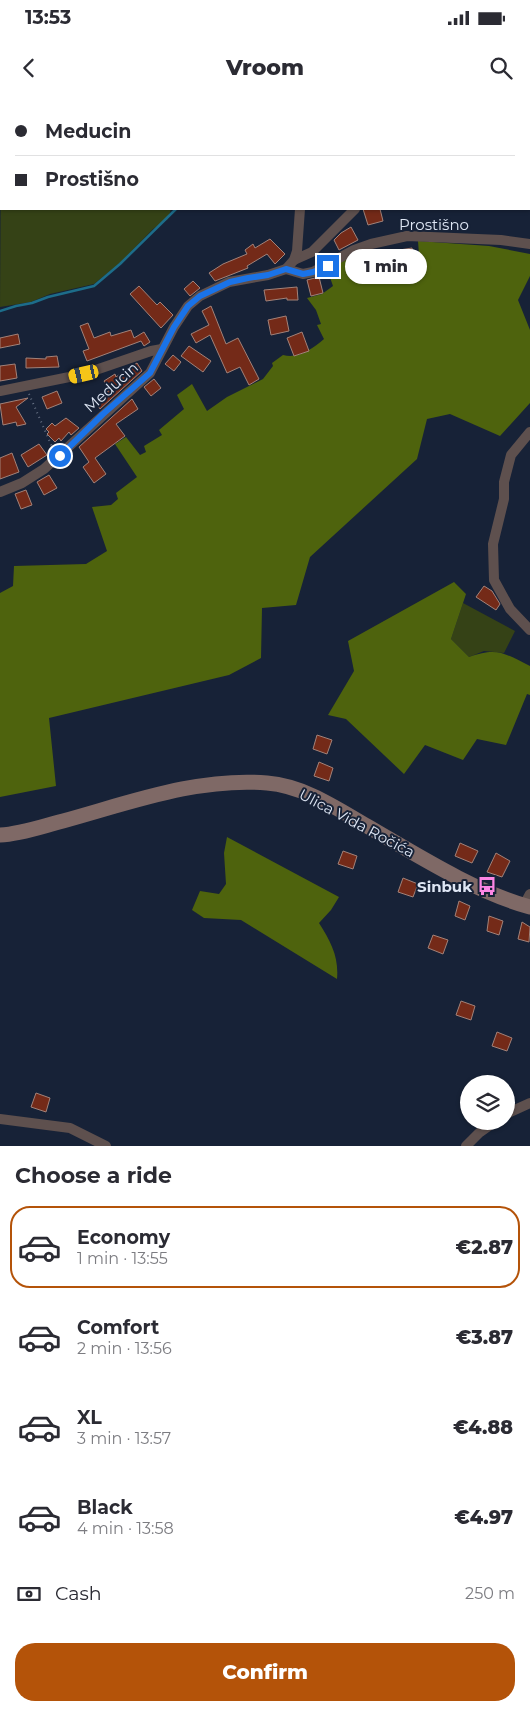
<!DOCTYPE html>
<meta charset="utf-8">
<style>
:root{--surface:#fff;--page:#f7f7f7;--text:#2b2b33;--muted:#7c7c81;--line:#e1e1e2;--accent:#b45309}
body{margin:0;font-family:Montserrat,sans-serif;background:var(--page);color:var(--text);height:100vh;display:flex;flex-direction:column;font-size:19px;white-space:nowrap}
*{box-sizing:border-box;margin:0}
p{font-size:16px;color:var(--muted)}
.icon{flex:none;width:28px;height:28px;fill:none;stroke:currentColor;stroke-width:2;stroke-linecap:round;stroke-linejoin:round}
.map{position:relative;height:1046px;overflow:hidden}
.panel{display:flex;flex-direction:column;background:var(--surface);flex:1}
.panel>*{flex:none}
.banner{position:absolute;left:0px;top:0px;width:530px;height:110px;box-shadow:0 1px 4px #0004;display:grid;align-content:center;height:110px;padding:0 15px;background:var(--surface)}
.controls{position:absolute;left:460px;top:975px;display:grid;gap:10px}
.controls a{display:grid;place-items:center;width:55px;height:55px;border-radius:50%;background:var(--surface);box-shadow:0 1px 4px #0004;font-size:25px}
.end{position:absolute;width:22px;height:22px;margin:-11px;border:6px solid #1a73e8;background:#fff;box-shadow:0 0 0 2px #fff}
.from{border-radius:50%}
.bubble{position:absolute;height:35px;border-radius:18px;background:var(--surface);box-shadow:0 1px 4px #0004;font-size:16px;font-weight:800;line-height:35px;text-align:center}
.car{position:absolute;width:15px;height:30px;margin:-15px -8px;border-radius:6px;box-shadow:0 0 4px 1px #0007;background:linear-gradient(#f5c518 24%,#345 0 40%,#f5c518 0 76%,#345 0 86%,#f5c518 0)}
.banner b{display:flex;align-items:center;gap:18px;height:48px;font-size:19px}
.banner b+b{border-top:1px solid var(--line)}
.banner i{width:12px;height:12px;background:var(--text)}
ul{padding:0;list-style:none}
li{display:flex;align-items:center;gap:15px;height:82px;margin:0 10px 8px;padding:0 5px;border:2px solid transparent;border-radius:20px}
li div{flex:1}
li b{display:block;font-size:19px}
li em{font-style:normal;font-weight:800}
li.active{border-color:var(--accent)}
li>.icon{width:45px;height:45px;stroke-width:1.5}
h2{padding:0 15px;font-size:22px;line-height:60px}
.pay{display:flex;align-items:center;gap:12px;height:55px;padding:0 15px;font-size:19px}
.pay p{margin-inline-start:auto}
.action{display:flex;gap:10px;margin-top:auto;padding:10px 15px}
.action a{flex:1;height:58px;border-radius:20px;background:var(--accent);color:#fff;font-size:20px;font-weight:800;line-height:58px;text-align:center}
.status{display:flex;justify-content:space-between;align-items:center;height:35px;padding:0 25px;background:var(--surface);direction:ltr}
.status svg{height:14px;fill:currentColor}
header{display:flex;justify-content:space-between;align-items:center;height:65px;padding:0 15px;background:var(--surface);font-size:22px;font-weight:800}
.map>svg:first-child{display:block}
</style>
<div class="status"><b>13:53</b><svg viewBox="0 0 49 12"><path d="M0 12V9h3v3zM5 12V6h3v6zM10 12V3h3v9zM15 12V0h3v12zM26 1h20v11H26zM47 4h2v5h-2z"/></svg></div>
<header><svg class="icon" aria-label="back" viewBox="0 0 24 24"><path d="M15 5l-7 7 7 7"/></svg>Vroom<svg class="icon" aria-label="search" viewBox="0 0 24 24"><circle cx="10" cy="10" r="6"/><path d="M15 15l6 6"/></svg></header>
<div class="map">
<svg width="530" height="1046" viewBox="0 0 530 1046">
<rect width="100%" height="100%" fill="#172237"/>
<g fill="#354216">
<polygon points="98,0 278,0 88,1"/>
<polygon points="1,37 1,109 171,109 168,119 153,129 120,163 94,184 50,194 31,202 0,207"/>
<polygon points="463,503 515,531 504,553 484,551 469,557 451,539"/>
</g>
<g fill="#4e630d">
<path d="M418,141L489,146L530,154V176L518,200L530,230V303L500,336L450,314L427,319L417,359L310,457L296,505L262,508L261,558L229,575L49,618L56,686L0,697V493L13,486L14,466L86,464L107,451L92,407L111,405L118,399L116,393L137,377L115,344L126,337L140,355L146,352L144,346L162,335L159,330L184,309L177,295L192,284L207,311L227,297L263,279L273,266L272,263L283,255C299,259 312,249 324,239L317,225L321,224L316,210L307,198L322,194L333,186L327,169L354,155L366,182L396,171L420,168Z"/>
<path d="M454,482L466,494L451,539L469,557C497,547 504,553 530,566V595L527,594L506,645L477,639L463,660L425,645L404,674L346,619L328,615L354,571L348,541Z"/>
<path d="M227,737L339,797L331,810L319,823C331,842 339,857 337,879L241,820L204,818L192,810L200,791L219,794L226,784L224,753Z"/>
</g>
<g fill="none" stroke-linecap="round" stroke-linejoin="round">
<g stroke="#1d6d8a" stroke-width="2.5">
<polyline points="281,1 282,0"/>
<polyline points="0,211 16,206 32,203 48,197 94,186 120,164 176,109"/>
</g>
</g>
<g fill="#742a18" stroke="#a28279">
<polygon points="363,109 380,109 383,121 368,125"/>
<polygon points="351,127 358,140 339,150 334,140 341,133"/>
<polygon points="270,139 285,154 275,164 267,154 247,166 248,168 215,181 209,173 223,164 247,154 245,150 253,144 255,148"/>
<polygon points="412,148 414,163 395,166 393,151"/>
<polygon points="377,151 385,169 367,177 359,158"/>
<polygon points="319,177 323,193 311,196 307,180"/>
<polygon points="193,181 200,188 190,196 184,189"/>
<polygon points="139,186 157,205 160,202 173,215 161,228 130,194"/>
<polygon points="297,187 298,200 287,200 287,198 266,201 264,190"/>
<polygon points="211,206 226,244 238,238 259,279 249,285 240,267 227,273 210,235 196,243 191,234 209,225 202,211"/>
<polygon points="286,216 289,231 271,235 268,220"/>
<polygon points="88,223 94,238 110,232 111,236 131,230 134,238 144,232 150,242 144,246 141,241 87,261 83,251 89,249 80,226"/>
<polygon points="302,232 309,251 294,256 287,238"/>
<polygon points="18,234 20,244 0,248 0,238"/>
<polygon points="189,246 211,261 203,272 181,256"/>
<polygon points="173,255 181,262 174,271 165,264"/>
<polygon points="57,256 59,267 26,268 26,258 46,259 46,257"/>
<polygon points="137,263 142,271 100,309 94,300 110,290 104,281 115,274 116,277"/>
<polygon points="15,264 17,278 0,281 0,266"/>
<polygon points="154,279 161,288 151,296 144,287"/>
<polygon points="57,291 62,303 47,309 42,297"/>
<polygon points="28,298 16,307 26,324 17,326 16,322 3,325 0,304"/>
<polygon points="132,299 138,309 116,324 125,336 95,358 106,374 94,383 83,367 89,362 79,347"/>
<polygon points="66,318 79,328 71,335 69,332 61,341 59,338 55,342 47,334 49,332 46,329 52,323 55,326"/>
<polygon points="39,344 47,355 28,367 21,355"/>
<polygon points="12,353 19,372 0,379 0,358"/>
<polygon points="49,375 57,388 44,395 37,382"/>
<polygon points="26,390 32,405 21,409 15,394"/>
<polygon points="484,486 492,491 500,504 496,510 476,497"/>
<polygon points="317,635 332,640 327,654 313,649"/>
<polygon points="319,662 333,668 329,681 314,676"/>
<polygon points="460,743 478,751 472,763 455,756"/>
<polygon points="343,751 357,756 353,769 338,764"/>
<polygon points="496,753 510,761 502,777 487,772"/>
<polygon points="403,778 418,784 413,797 398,792"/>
<polygon points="459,801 470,806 465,820 455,816"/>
<polygon points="489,816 503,821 499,835 487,831"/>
<polygon points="522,822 530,827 529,842 518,839"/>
<polygon points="433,835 448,840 443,854 428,848"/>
<polygon points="461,901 475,906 471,920 456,915"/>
<polygon points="497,932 512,938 507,951 492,946"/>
<polygon points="36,993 50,998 46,1012 31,1007"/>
</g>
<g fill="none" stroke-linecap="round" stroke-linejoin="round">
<polyline stroke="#646e81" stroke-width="2" stroke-dasharray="1 4" stroke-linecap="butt" points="29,294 53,349"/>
<g stroke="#5e504e" stroke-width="10">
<polyline points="344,1 344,0"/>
<polyline points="485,1 486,0"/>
<polyline points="529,58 530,58"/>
<polyline points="294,160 312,152 355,109"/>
<polyline points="286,169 303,174 313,172 354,150 371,144 407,136 501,140 530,144"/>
<polyline points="0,291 84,274 151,251 162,249"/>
<polyline points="530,332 511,355 504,382 504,399 493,444 494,480 510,509 530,530"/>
<polyline points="0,392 22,383 44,369 150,273 174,227 188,206 200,196 229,182 268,175 286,169 294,160 297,151 300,109"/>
<polyline points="524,805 530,794"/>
<polyline points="506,1014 530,1003"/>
<polyline points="0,1019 70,1028 106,1046"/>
<polyline points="466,1046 479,1033 496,1021"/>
</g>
<path stroke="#7f6966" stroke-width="15" d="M0,735C21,734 43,726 63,721C129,703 198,677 267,683C304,686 336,708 367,726C417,755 475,792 530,807"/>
</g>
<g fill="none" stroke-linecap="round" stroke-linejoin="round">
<polyline stroke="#1a73e8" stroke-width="6" points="60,356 103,314 150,273 174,227 188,206 200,196 230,182 248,178 268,175 286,169 303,174 313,172 328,166"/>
</g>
<defs>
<g id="bus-bare" transform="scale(1.5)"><path d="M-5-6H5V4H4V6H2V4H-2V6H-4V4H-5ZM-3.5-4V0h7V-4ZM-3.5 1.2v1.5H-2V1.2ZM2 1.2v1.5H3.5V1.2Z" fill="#fc86e4" stroke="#172237" stroke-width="2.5" paint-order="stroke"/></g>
</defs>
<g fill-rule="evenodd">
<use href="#bus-bare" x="487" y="786"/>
</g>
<g text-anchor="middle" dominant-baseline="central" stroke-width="4" stroke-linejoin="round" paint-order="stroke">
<g font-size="15" fill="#dee6f4" stroke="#172237">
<text x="434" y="124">Prostišno</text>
<text transform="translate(111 287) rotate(-42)">Meducin</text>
<text transform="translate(357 723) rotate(28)">Ulica Vida Ročića</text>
</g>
<g font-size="15" font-weight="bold" fill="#dee6f4" stroke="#172237" text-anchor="end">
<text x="472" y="786">Sinbuk</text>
</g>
</g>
</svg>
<div class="controls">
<a><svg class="icon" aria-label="layers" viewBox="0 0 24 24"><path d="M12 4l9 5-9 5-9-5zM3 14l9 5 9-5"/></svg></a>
</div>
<i class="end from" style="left:60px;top:356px"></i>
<i class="end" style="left:328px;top:166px"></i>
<div class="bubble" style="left:345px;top:149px;width:82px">1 min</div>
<i class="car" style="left:84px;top:274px;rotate:257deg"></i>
<div class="banner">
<b><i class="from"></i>Meducin</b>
<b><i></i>Prostišno</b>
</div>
</div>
<section class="panel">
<h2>Choose a ride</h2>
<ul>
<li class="active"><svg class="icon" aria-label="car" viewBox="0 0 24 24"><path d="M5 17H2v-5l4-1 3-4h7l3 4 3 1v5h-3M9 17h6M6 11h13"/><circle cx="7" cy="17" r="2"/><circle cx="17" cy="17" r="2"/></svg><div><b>Economy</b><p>1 min · 13:55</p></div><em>€2.87</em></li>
<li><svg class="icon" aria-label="car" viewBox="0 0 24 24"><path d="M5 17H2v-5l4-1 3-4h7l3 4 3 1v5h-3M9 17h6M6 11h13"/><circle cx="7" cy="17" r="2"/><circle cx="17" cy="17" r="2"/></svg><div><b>Comfort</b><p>2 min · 13:56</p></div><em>€3.87</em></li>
<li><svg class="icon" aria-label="car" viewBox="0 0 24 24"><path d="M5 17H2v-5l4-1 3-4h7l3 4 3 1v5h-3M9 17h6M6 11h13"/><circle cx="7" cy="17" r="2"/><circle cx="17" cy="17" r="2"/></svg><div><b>XL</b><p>3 min · 13:57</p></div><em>€4.88</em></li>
<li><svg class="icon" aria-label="car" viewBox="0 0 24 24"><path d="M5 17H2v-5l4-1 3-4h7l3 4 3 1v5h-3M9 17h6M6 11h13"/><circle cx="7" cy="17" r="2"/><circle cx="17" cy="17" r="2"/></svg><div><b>Black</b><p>4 min · 13:58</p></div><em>€4.97</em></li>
</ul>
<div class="pay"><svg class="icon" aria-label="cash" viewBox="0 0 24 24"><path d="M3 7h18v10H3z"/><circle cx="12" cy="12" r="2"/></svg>Cash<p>250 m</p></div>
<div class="action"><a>Confirm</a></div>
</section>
